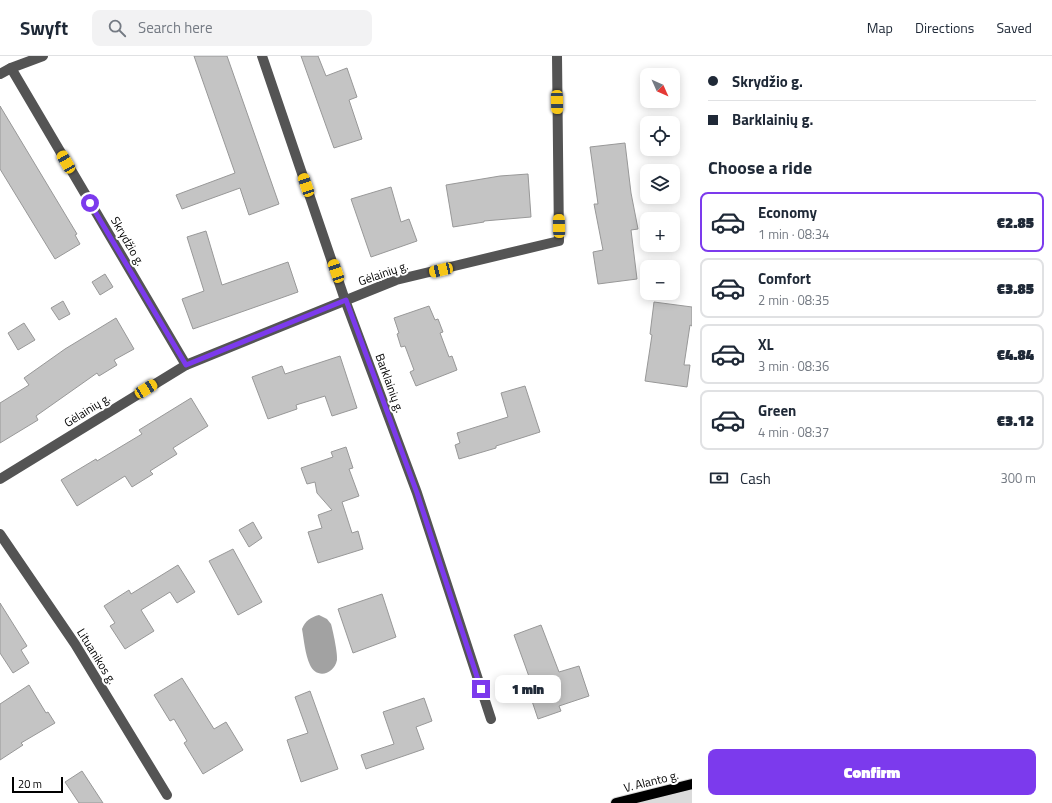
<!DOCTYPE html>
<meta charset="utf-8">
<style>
:root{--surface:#fff;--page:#f2f2f3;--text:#1f2937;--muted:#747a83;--line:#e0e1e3;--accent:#7c3aed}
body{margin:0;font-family:"Titillium Web",sans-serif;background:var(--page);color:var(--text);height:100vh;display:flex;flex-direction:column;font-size:15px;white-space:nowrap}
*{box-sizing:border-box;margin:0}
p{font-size:13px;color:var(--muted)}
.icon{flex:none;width:22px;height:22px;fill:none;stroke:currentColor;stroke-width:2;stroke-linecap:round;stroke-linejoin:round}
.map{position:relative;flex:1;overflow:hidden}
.panel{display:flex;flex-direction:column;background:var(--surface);width:360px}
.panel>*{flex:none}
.guide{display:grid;align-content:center;height:88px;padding:0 16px;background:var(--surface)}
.needle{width:26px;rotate:135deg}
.tools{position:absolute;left:640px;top:12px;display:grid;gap:8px}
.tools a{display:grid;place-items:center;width:40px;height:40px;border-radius:8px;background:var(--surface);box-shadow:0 2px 10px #0003;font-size:20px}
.scale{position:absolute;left:12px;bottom:10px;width:51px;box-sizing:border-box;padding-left:4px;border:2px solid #000;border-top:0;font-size:11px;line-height:14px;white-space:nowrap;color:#000;-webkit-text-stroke:3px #fff;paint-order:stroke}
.end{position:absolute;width:18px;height:18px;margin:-9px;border:5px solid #7c3aed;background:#fff;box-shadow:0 0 0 2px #fff}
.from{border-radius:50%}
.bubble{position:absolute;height:28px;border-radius:8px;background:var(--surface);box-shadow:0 2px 10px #0003;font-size:13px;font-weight:800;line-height:28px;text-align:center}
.car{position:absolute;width:12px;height:24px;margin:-12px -6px;border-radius:5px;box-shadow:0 0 3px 1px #0007;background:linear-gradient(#f5c518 24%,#345 0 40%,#f5c518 0 76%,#345 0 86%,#f5c518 0)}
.guide b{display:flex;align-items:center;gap:14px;height:38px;font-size:15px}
.guide b+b{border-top:1px solid var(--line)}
.guide i{width:10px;height:10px;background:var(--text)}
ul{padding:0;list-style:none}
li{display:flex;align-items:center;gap:12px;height:60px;margin:0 8px 6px;padding:0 8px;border:2px solid var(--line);border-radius:8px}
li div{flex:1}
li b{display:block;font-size:15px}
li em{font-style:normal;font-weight:800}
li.on{border-color:var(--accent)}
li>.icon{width:36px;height:36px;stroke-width:1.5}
h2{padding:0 16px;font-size:18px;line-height:48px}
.pay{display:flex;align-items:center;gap:10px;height:44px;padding:0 16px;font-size:15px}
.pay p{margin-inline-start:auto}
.cta{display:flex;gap:8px;margin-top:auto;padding:8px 16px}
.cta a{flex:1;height:46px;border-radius:8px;background:var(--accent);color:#fff;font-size:16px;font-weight:800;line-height:46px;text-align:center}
header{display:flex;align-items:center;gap:24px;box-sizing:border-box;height:56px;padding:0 20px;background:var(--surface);border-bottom:1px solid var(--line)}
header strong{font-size:19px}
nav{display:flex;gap:22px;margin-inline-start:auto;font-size:14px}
.search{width:280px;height:36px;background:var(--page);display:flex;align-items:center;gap:10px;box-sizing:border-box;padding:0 14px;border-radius:8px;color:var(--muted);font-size:15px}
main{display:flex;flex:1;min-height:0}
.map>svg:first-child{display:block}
</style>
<header>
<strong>Swyft</strong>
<div class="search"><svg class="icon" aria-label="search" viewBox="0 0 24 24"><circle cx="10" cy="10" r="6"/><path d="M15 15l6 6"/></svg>Search here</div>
<nav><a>Map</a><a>Directions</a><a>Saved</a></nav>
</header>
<main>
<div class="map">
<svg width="692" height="747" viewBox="0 0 692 747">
<rect width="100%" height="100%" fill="#fff"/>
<polygon fill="#dbdbdb" points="692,733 692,747 616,747 652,737"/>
<path fill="#a2a2a2" d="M319,559L327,563L331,568C333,575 338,598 337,604C334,619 316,623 310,609C305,598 304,584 302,573C305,565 311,561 319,559Z"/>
<g fill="#c4c4c4" stroke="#989898">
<polygon points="194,0 227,0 279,148 249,159 240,132 182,153 176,139 235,117"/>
<polygon points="301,0 318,0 326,20 347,12 357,41 349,44 362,83 334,92"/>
<polygon points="0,50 77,178 75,179 80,188 55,203 0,113"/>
<polygon points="625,87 631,137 638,173 631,174 637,223 598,228 593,196 603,194 594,148 598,148 590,91"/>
<polygon points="528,118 531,161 484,165 484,166 453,171 446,129 500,120"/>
<polygon points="391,131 401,166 409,163 417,185 371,201 351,143"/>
<polygon points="206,175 222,229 288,206 298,236 193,273 182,243 204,235 187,181"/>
<polygon points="105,218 113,231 100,239 92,226"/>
<polygon points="63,245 70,258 59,264 51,252"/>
<polygon points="654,246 692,251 692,270 690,269 684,309 690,309 687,331 645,325 652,279 650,278"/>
<polygon points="429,250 435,264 438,263 443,276 440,277 449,301 452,300 457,314 416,330 410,316 414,314 405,290 401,291 397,278 399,277 394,262"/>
<polygon points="116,262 134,293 114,304 117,309 99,320 97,317 36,360 38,364 0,387 0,347 29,329 24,322 65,293"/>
<polygon points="24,267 35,284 18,294 8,277"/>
<polygon points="340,300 357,352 332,360 325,340 296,349 297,353 268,363 252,321 282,310 285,318"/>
<polygon points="525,330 540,376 496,390 496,392 459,403 455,389 460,387 457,377 508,361 501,337"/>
<polygon points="191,342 208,370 173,392 177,398 150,415 153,418 132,431 125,420 77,450 61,424 96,403 97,405 142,378 139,374"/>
<polygon points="346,391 353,412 349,413 359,440 342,446 352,477 358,475 363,493 318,507 308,476 322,472 318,459 332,454 317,437 315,426 307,428 301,412 333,401 331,396"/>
<polygon points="253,466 262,482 249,491 239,474"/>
<polygon points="233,493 262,546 238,559 209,505"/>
<polygon points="178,509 195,536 177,547 170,536 141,554 154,575 125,593 110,570 115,567 104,550 129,534 131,538"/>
<polygon points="382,538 396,581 353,597 338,553"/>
<polygon points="0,547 27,590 21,594 29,607 13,617 0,597"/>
<polygon points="541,569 559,616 579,610 589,640 559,650 561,655 538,663 526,627 531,626 514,579"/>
<polygon points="182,622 214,673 226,666 243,694 203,718 184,687 187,685 174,663 170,665 154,639"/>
<polygon points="29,629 46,657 48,656 55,667 21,687 23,689 0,704 0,648"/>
<polygon points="310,635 338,713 301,726 287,684 308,677 295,641"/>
<polygon points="424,642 432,665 416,671 424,693 366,713 361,699 394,688 383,656"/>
<polygon points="82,715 103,747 79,747 65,726"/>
</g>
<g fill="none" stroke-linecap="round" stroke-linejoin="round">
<g stroke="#dbdbdb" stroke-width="12">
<polyline id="major" points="616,747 692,728"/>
</g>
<g stroke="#545454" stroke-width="10">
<polyline points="262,0 345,244 417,437 491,663"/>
<polyline points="11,12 186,309"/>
<polyline points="0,18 11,12 43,0"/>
<polyline points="0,423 186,309 396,224 559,185 557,0"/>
<polyline points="0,478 75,588 167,739"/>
</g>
<use href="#major" stroke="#000" stroke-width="10"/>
</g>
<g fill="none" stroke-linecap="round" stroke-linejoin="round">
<polyline stroke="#7c3aed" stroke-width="5" points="90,147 186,309 346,244 417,437 481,633"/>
</g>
<g text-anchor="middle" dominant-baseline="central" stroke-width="4" stroke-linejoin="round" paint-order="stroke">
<g font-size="12" fill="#000" stroke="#fff">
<text transform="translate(128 185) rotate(60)">Skrydžio g.</text>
<text transform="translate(383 217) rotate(-19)">Gėlainių g.</text>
<text transform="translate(390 327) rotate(70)">Barklainių g.</text>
<text transform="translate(87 354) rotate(-32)">Gėlainių g.</text>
<text transform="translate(97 600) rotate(58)">Lituanikos g.</text>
<text transform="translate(651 725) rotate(-14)">V. Alanto g.</text>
</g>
</g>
</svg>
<div class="tools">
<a><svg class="needle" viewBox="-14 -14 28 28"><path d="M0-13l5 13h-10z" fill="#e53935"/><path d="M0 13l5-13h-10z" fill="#747a83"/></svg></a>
<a><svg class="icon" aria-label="locate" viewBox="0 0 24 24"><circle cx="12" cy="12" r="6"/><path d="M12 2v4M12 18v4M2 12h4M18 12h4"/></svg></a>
<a><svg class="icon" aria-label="layers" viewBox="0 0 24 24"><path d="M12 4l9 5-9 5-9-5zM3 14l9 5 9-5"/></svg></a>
<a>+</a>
<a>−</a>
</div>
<div class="scale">20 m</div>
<i class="end from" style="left:90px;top:147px"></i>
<i class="end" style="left:481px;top:633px"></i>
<div class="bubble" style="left:495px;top:619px;width:66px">1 min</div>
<i class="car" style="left:557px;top:46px;rotate:179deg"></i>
<i class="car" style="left:66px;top:106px;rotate:330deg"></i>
<i class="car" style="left:306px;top:129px;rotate:341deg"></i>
<i class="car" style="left:559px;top:170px;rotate:359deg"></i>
<i class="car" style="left:441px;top:214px;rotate:257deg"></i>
<i class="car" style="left:336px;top:215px;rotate:341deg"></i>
<i class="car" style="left:146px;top:333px;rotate:58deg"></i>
</div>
<section class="panel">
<div class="guide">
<b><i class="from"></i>Skrydžio g.</b>
<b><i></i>Barklainių g.</b>
</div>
<h2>Choose a ride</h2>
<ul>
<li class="on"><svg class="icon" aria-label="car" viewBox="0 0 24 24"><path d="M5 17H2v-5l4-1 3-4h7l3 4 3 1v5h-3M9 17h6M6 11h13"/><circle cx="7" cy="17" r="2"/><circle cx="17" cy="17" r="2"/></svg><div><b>Economy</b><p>1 min · 08:34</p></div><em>€2.85</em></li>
<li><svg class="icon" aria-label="car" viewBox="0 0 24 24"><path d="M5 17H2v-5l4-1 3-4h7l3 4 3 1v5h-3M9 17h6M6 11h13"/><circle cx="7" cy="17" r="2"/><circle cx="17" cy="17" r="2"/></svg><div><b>Comfort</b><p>2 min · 08:35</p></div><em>€3.85</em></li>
<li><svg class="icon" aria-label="car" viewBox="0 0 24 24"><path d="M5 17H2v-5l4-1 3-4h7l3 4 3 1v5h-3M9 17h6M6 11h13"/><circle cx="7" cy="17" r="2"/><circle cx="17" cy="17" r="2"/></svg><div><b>XL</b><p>3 min · 08:36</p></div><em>€4.84</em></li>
<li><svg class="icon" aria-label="car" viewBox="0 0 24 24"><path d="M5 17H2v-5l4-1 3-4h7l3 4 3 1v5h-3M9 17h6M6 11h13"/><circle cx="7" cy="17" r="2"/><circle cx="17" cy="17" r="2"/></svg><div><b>Green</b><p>4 min · 08:37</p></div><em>€3.12</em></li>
</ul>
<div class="pay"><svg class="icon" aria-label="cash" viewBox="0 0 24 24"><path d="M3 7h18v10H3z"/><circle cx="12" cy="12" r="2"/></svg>Cash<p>300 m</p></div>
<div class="cta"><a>Confirm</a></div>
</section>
</main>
